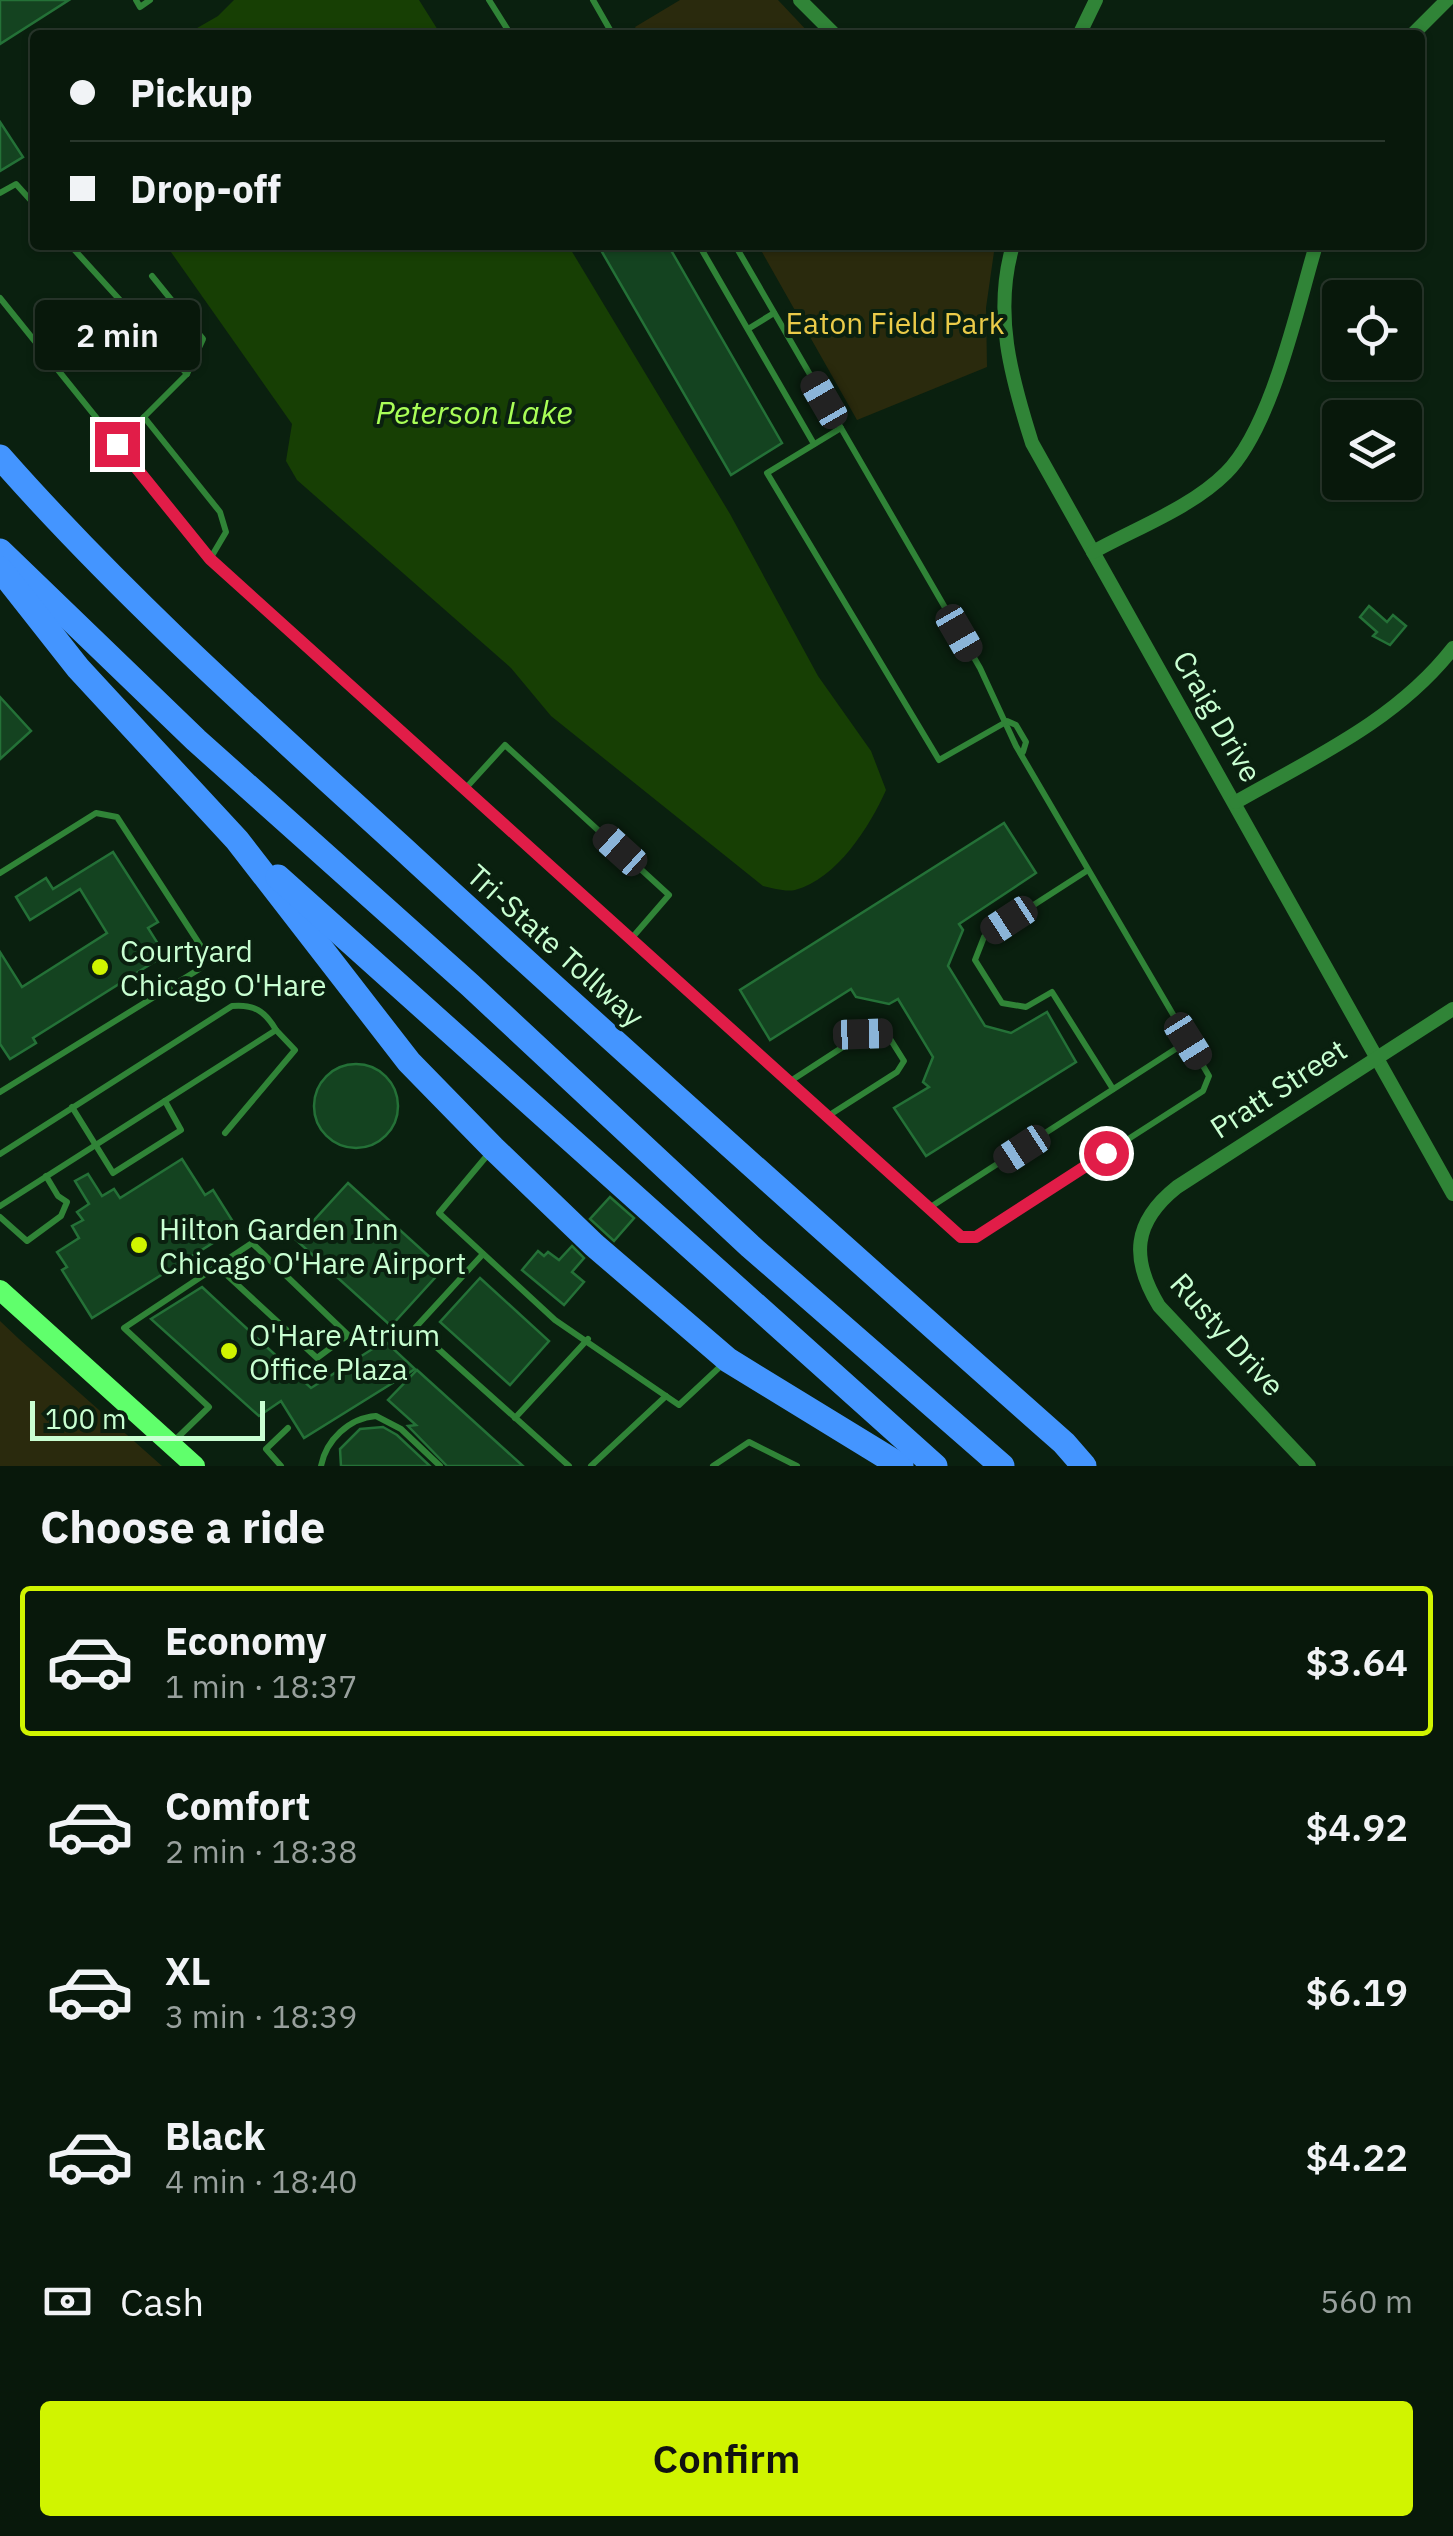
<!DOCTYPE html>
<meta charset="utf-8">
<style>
:root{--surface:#08180b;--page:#162519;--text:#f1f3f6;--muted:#98a09d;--line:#29372c;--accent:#d0f400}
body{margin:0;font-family:"IBM Plex Sans",sans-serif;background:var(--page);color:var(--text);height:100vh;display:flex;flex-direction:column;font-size:38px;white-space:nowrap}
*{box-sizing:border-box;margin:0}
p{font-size:32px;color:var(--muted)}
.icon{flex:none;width:55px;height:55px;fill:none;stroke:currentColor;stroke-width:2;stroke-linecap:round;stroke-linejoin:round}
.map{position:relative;height:1466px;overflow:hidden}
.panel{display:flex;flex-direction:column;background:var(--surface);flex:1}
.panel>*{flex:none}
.top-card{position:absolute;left:30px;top:30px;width:1395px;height:220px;border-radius:10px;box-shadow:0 2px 8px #0004,0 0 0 2px var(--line);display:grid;align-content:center;height:220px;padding:0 40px;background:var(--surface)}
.tools{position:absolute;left:1322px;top:280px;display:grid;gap:20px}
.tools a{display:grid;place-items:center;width:100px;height:100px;border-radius:10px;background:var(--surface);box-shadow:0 2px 8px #0004,0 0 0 2px var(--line);font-size:50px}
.scale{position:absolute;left:30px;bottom:25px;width:235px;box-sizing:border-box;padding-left:10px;border:5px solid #c9ffd2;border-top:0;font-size:28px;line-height:35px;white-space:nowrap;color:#c9ffd2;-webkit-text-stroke:8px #0a200f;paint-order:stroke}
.end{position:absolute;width:45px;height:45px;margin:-22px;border:12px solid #e11d48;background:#fff;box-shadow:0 0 0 5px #fff}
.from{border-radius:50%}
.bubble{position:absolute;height:70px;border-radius:10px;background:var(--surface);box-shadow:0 2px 8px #0004,0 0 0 2px var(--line);font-size:32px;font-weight:600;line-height:70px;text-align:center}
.car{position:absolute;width:30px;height:60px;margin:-30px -15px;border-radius:12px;box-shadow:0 0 8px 2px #0007;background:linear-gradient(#222 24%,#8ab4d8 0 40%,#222 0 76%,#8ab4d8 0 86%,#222 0)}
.top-card b{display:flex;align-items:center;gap:35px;height:95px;font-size:38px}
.top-card b+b{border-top:2px solid var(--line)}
.top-card i{width:25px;height:25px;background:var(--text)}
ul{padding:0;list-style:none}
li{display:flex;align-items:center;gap:30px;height:150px;margin:0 20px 15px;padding:0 20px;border:5px solid transparent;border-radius:10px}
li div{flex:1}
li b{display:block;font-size:38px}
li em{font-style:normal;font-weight:600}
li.current{border-color:var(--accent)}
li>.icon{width:90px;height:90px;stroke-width:1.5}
h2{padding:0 40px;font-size:45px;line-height:120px}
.pay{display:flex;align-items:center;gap:25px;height:110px;padding:0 40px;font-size:38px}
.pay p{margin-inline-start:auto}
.button{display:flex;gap:20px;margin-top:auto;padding:20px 40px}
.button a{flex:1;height:115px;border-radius:10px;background:var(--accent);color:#111;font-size:40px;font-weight:600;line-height:115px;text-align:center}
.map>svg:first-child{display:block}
</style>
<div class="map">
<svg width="1453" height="1466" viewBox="0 0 1453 1466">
<rect width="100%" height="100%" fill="#0a200f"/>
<g fill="#2a2a0d">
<polygon points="680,0 778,0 811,35 640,35 635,27"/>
<polygon points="758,245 995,245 986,308 987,367 857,420"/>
<polygon points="0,1321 19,1339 162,1466 0,1466"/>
</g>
<g fill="#173f04">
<polygon points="234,0 419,0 441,35 185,35 218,16"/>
<path d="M166,245H568L730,514L818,676L871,751L886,790C870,826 837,879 795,890C785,892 773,888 763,886L551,716L511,668L297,480L286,461L292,424Z"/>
</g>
<g fill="#144320" stroke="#247137" stroke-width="2.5">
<polygon points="0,0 69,0 0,44"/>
<polygon points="0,122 23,157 0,171"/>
<polygon points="598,245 668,245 782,443 731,475"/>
<polygon points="1369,606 1387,622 1393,615 1406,626 1390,645 1373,636 1377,632 1360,617"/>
<polygon points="0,697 31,731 0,759"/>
<polygon points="1004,823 1036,873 959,924 963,930 948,966 985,1026 1011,1033 1047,1012 1076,1062 926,1156 894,1108 929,1087 923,1082 933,1057 898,999 889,1004 856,997 851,989 770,1040 740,990"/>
<polygon points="113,852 158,922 148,928 165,955 33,1038 36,1043 10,1059 0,1044 0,952 22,987 107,933 80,889 30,920 16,897 46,878 53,889"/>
<circle cx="356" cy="1106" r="42"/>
<polygon points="182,1159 205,1195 213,1190 237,1228 92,1318 62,1270 67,1267 57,1252 79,1238 72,1226 83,1220 77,1212 89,1204 75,1181 88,1174 102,1196 114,1189 120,1198"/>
<polygon points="348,1183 443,1269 391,1326 296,1240"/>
<polygon points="610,1197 634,1218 614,1241 590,1219"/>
<polygon points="572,1246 584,1258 572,1272 584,1282 564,1305 522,1270 538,1251 544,1256 548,1252 559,1260"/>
<polygon points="480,1278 549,1341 510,1385 440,1322"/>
<polygon points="202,1287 311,1388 385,1341 415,1369 304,1438 281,1401 259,1416 151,1319"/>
<polygon points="417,1370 523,1466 447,1466 408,1426 416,1425 388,1400"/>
<polygon points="383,1427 397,1435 430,1466 341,1466 340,1449 360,1429"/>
</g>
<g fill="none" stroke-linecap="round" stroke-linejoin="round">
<g stroke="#308437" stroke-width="6">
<polyline points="136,0 140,7 150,0"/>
<polyline points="489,0 511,35"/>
<polyline points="593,0 613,35"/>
<polyline points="0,193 16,184 35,205"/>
<polyline points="70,245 187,374 117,444"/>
<polyline points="699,245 814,444"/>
<polyline points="152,276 203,339 187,374"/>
<polyline points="0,298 210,559 961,1237 976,1237 1203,1091 1209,1076 1016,746 980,668 735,245"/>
<polyline points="748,329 774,313"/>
<polyline points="144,417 220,512 226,532 210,559"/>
<polyline points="841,428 767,473 939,760 1006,722"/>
<polyline points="1007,721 1016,725 1026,742 1023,752"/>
<polyline points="465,789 505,745 669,895 631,939"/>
<polyline points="1088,870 984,937 975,960 1002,1003 1026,1007 1052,992 1113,1089"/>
<polyline points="0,873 96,813 117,817 202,948 201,968 0,1092"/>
<polyline points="789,1082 863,1034 887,1034 904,1061 897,1072 828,1116"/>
<polyline points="72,1107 113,1173 181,1130 165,1101"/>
<polyline points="225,1133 295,1050 276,1030"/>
<polyline points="490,1152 439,1213 555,1320 679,1405 723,1364"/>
<path d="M0,1154L232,1006C254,1004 265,1011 276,1030L0,1206"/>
<polyline points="929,1208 1188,1041"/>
<polyline points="0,1217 27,1241 61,1216 67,1202 58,1196 46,1176"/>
<polyline points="483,1254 415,1328 569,1466"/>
<polyline points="515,1418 588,1339"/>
<polyline points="172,1443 209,1407 124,1328 252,1243 348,1335 317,1358 217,1266"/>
<polyline points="281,1466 266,1449 288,1428"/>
<path d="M321,1466C326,1440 349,1418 376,1416L401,1429L440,1466"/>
<polyline points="591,1466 666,1396"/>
<polyline points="713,1466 749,1442 797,1466"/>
</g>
<g stroke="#308437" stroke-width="14">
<polyline points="800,0 835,35"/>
<polyline points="1079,35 1096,0"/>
<polyline points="1412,35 1447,0"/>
<path d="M1013,245C993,313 1011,377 1032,443L1453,1194"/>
<path d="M1093,552C1136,528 1191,508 1226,473C1272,427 1297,308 1316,245"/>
<path d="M1236,802C1313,758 1397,720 1453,648"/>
<path d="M1309,1466L1159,1306C1130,1258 1133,1222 1177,1187L1453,1009"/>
</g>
<polyline stroke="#60ff6c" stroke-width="20" points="0,1290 195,1466"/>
<g stroke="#4495ff" stroke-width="25">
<path d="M0,457C127,601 271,728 412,857C627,1055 845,1249 1064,1443L1084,1466"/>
<polyline points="0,551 196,740 470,985 750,1246 1002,1466"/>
<polyline points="0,569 78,668 237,840 409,1062 493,1148 594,1245 728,1360 901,1466"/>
<polyline points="278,877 935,1466"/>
</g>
</g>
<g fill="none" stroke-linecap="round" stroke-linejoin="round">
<polyline stroke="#e11d48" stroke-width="12" points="117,444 210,559 961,1237 976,1237 1106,1153"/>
</g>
<g fill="#d0f400" stroke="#0a200f" stroke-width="4">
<circle cx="100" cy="967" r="10"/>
<circle cx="139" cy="1245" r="10"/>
<circle cx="229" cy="1351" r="10"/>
</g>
<g text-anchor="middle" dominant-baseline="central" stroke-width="8" stroke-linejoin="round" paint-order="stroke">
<g font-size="30" fill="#ebcb49" stroke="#0a200f">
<text x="895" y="322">Eaton Field Park</text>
</g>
<g font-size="30" fill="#c9ffd2" stroke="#0a200f">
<text transform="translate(1218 716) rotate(60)">Craig Drive</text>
<text transform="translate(556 945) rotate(42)">Tri-State Tollway</text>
<text transform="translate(1278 1088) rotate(-33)">Pratt Street</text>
<text transform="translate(1228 1334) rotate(48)">Rusty Drive</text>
</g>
<g font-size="30" fill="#c9ffd2" stroke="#0a200f" text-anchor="start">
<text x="120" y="950">Courtyard<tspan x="120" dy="34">Chicago O'Hare</tspan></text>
<text x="159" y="1228">Hilton Garden Inn<tspan x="159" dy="34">Chicago O'Hare Airport</tspan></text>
<text x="249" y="1334">O'Hare Atrium<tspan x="249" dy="34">Office Plaza</tspan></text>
</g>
<g font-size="32" font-style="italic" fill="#a9ff57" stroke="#0a200f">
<text x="474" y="412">Peterson Lake</text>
</g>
</g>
</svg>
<div class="tools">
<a><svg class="icon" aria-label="locate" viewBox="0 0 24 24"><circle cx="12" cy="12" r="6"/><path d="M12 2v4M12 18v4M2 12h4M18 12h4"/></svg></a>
<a><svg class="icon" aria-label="layers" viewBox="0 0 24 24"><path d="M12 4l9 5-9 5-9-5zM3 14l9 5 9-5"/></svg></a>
</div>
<div class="scale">100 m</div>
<i class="end from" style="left:1106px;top:1153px"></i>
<i class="end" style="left:117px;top:444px"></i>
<div class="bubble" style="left:35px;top:300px;width:165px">2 min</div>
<i class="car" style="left:824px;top:400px;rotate:330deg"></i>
<i class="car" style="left:959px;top:633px;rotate:150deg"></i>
<i class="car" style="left:620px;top:850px;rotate:312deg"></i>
<i class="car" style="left:1009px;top:920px;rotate:237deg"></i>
<i class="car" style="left:863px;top:1034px;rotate:88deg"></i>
<i class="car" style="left:1188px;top:1041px;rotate:148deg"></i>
<i class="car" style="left:1022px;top:1149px;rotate:237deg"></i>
<div class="top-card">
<b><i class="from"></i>Pickup</b>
<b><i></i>Drop-off</b>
</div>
</div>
<section class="panel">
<h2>Choose a ride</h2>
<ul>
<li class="current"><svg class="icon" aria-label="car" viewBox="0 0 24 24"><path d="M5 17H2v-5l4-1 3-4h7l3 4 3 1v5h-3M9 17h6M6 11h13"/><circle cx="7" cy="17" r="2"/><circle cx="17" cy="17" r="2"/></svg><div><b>Economy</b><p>1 min · 18:37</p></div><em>$3.64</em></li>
<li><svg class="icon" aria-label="car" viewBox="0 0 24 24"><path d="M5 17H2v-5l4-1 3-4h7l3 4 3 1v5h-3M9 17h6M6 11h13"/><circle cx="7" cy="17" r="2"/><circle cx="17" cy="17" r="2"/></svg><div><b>Comfort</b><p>2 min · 18:38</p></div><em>$4.92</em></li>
<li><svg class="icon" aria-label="car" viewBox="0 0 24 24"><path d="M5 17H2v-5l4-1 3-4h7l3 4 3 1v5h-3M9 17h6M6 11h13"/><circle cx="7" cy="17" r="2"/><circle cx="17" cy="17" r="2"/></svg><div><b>XL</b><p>3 min · 18:39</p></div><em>$6.19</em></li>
<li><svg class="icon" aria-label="car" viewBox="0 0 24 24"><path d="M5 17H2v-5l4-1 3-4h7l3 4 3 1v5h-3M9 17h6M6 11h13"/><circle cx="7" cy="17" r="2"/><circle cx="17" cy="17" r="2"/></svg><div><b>Black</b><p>4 min · 18:40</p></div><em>$4.22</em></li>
</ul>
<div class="pay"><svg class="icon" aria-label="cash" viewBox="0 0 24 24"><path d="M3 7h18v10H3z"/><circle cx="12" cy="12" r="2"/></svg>Cash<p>560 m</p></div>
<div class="button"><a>Confirm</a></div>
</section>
